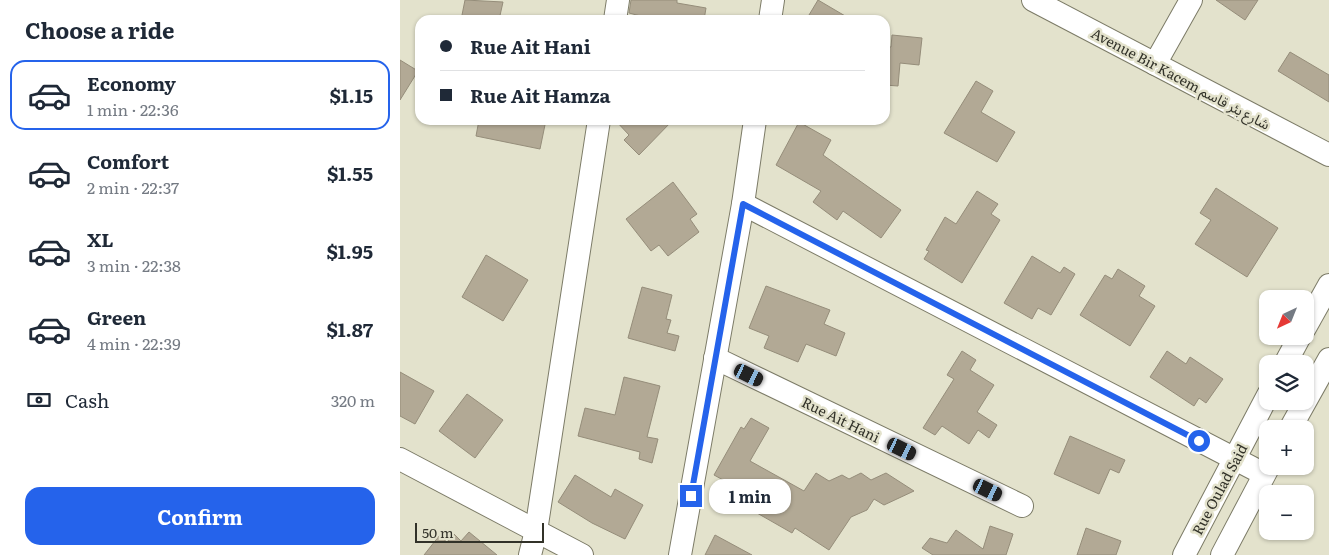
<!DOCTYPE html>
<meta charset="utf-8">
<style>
:root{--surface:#fff;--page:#f6f6f7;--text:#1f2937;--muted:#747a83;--line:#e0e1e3;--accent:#2563eb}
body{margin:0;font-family:Literata,"Noto Sans Arabic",serif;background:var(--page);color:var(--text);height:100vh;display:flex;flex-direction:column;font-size:19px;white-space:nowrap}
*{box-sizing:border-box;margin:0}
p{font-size:16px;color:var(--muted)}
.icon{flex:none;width:28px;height:28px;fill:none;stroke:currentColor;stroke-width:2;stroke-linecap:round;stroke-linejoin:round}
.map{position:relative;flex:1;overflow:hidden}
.side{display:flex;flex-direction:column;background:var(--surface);width:400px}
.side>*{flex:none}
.top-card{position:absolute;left:15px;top:15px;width:475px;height:110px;border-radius:15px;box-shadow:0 1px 4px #0004;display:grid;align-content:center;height:110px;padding:0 25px;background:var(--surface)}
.needle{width:32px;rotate:223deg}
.tools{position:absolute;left:859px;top:290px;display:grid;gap:10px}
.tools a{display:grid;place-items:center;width:55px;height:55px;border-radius:10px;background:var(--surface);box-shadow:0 1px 4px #0004;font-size:25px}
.scale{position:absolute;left:15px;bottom:12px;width:129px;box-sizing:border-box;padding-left:5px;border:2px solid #323229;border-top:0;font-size:14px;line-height:18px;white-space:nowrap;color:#323229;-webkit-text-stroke:4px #e3e2cc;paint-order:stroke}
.end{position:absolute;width:22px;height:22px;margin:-11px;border:6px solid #2563eb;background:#fff;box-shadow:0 0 0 2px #fff}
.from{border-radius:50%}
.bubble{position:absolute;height:35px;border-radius:15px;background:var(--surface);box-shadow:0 1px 4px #0004;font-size:16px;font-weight:700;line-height:35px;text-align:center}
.car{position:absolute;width:15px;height:30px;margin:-15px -8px;border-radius:6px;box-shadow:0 0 4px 1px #0007;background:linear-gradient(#222 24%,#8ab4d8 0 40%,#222 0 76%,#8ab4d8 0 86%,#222 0)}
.top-card b{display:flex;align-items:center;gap:18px;height:48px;font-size:19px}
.top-card b+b{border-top:1px solid var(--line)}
.top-card i{width:12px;height:12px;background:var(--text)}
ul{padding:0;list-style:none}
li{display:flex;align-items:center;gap:15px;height:70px;margin:0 10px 8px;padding:0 15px;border:2px solid transparent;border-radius:15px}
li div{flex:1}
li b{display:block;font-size:19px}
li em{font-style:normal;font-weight:700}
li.current{border-color:var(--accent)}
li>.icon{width:45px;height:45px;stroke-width:1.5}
h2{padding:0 25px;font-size:22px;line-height:60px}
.pay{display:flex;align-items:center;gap:12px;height:55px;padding:0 25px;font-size:19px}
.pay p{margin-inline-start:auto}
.cta{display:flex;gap:10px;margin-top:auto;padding:10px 25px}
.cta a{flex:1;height:58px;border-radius:15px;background:var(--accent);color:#fff;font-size:20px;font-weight:700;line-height:58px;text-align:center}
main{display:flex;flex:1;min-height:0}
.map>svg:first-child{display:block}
</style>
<main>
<section class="side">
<h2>Choose a ride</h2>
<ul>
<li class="current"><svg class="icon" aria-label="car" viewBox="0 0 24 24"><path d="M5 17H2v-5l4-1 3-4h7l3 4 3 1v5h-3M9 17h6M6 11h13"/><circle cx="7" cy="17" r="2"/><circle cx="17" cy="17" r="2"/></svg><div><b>Economy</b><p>1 min · 22:36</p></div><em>$1.15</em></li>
<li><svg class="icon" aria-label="car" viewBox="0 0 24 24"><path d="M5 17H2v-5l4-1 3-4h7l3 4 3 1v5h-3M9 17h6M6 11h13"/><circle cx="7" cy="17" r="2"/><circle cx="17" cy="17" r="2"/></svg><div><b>Comfort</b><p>2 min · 22:37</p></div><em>$1.55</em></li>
<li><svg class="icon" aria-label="car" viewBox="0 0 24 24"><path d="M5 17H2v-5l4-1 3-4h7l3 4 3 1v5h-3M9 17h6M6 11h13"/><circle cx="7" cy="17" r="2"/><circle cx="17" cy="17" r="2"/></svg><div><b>XL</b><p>3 min · 22:38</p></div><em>$1.95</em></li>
<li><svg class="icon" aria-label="car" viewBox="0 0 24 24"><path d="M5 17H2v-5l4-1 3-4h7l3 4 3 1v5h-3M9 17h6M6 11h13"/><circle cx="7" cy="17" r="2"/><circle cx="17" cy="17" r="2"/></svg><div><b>Green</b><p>4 min · 22:39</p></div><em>$1.87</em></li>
</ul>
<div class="pay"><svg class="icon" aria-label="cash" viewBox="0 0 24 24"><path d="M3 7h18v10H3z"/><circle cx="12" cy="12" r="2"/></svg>Cash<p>320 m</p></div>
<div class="cta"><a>Confirm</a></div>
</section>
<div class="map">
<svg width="929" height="555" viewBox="0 0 929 555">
<rect width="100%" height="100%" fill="#e3e2cc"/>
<g fill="#b2a995" stroke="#958d7a">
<polygon points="65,0 103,2 99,20 61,20"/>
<polygon points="231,0 277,0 277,3 306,8 304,20 256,20 229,13"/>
<polygon points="418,0 452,20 406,20"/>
<polygon points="816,0 858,0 845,20"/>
<polygon points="492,35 522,38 519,65 500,63 498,86 485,85 485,47 491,47"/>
<polygon points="890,52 929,75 929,102 878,71"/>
<polygon points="0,60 18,71 0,100"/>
<polygon points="576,81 593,91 581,112 615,132 597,162 544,133"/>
<polygon points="79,120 146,120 140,149 76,136"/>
<polygon points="215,120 273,120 239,155 224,140 229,135"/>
<polygon points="399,122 431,140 423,155 501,210 481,238 443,211 437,220 413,202 421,191 376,165"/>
<polygon points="273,182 297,214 290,219 299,232 268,256 259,245 251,251 226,219"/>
<polygon points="816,188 878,228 847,277 795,244 811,220 800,213"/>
<polygon points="577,191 598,204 591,214 600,220 562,283 524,259 529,251 526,250 545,217 556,224"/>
<polygon points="86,255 128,280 103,321 62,297"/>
<polygon points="632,256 660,273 664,267 675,274 651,315 638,308 632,319 604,303"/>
<polygon points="718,269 745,286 739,296 755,306 730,346 680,315 705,275 712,279"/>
<polygon points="366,286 430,310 424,324 445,333 436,356 406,344 398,362 364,348 369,336 349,328"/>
<polygon points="242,287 272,295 266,319 271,320 267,333 279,336 275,351 228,338"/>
<polygon points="562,351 576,360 570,370 594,385 577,412 597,425 589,438 578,430 569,444 542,426 535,435 523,428 554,379 547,375"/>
<polygon points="767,351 786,364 790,357 823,379 806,403 799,398 794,406 750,377"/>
<polygon points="0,372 34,391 15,424 0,416"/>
<polygon points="224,377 260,386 247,437 258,439 252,463 239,459 240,452 178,436 185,408 215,415"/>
<polygon points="67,394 103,420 75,458 39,431"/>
<polygon points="351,418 369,428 350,461 404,491 416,473 429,481 442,475 449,479 461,473 471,480 486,473 514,491 484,505 474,499 467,510 451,517 429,550 395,528 392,533 350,509 356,498 314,475 341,427 344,429"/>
<polygon points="670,436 725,460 719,473 710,469 699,494 654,474"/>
<polygon points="175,475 211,497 215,489 243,505 225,539 192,523 158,502"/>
<polygon points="590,526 613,534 606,555 533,555 522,548 530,538 547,543 556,530 583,549"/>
<polygon points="686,528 721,541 716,555 677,555"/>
<polygon points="69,532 97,555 24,555 39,536 47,542 54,534 61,541"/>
<polygon points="315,535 352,555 305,555"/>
</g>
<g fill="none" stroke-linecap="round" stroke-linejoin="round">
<g stroke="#7c7b67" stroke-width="24">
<g id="minor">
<polyline points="633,0 929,155"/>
<polyline points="215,20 218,0"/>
<polyline points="370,20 373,0"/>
<polyline points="755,64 791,0"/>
<polyline points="343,204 864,474"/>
<polyline points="905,328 929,285"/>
<polyline points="315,358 622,506"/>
<polyline points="885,364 900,336"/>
<polyline points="890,429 929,359"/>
<polyline points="0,459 182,555"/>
<polyline points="130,555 136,531 199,120"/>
<polyline points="280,555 343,204 355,120"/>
<polyline points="784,555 868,395"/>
<polyline points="822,555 869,466"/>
</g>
</g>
<use href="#minor" stroke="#fff" stroke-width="22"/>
</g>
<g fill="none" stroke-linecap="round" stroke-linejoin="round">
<polyline stroke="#2563eb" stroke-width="6" points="291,496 343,204 799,441"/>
</g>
<g text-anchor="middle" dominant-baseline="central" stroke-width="5" stroke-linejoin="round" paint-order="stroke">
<g font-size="14" fill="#323229" stroke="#e3e2cc">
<text transform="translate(781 78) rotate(28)">Avenue Bir Kacem شارع بئر قاسم</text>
<text transform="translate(441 419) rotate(26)">Rue Ait Hani</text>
<text transform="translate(819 489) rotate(-62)">Rue Oulad Said</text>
</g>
</g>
</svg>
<div class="tools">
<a><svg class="needle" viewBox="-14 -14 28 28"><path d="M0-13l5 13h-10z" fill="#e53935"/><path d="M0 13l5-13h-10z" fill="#747a83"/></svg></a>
<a><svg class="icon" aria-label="layers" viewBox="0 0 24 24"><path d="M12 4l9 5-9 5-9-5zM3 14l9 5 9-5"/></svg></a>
<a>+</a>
<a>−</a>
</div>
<div class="scale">50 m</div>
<i class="end from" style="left:799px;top:441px"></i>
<i class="end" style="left:291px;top:496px"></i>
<div class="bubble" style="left:309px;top:479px;width:82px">1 min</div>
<i class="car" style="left:349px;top:375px;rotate:116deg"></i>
<i class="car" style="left:502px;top:449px;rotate:116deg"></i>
<i class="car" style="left:588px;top:490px;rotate:116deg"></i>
<div class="top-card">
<b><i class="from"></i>Rue Ait Hani</b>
<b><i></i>Rue Ait Hamza</b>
</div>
</div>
</main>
